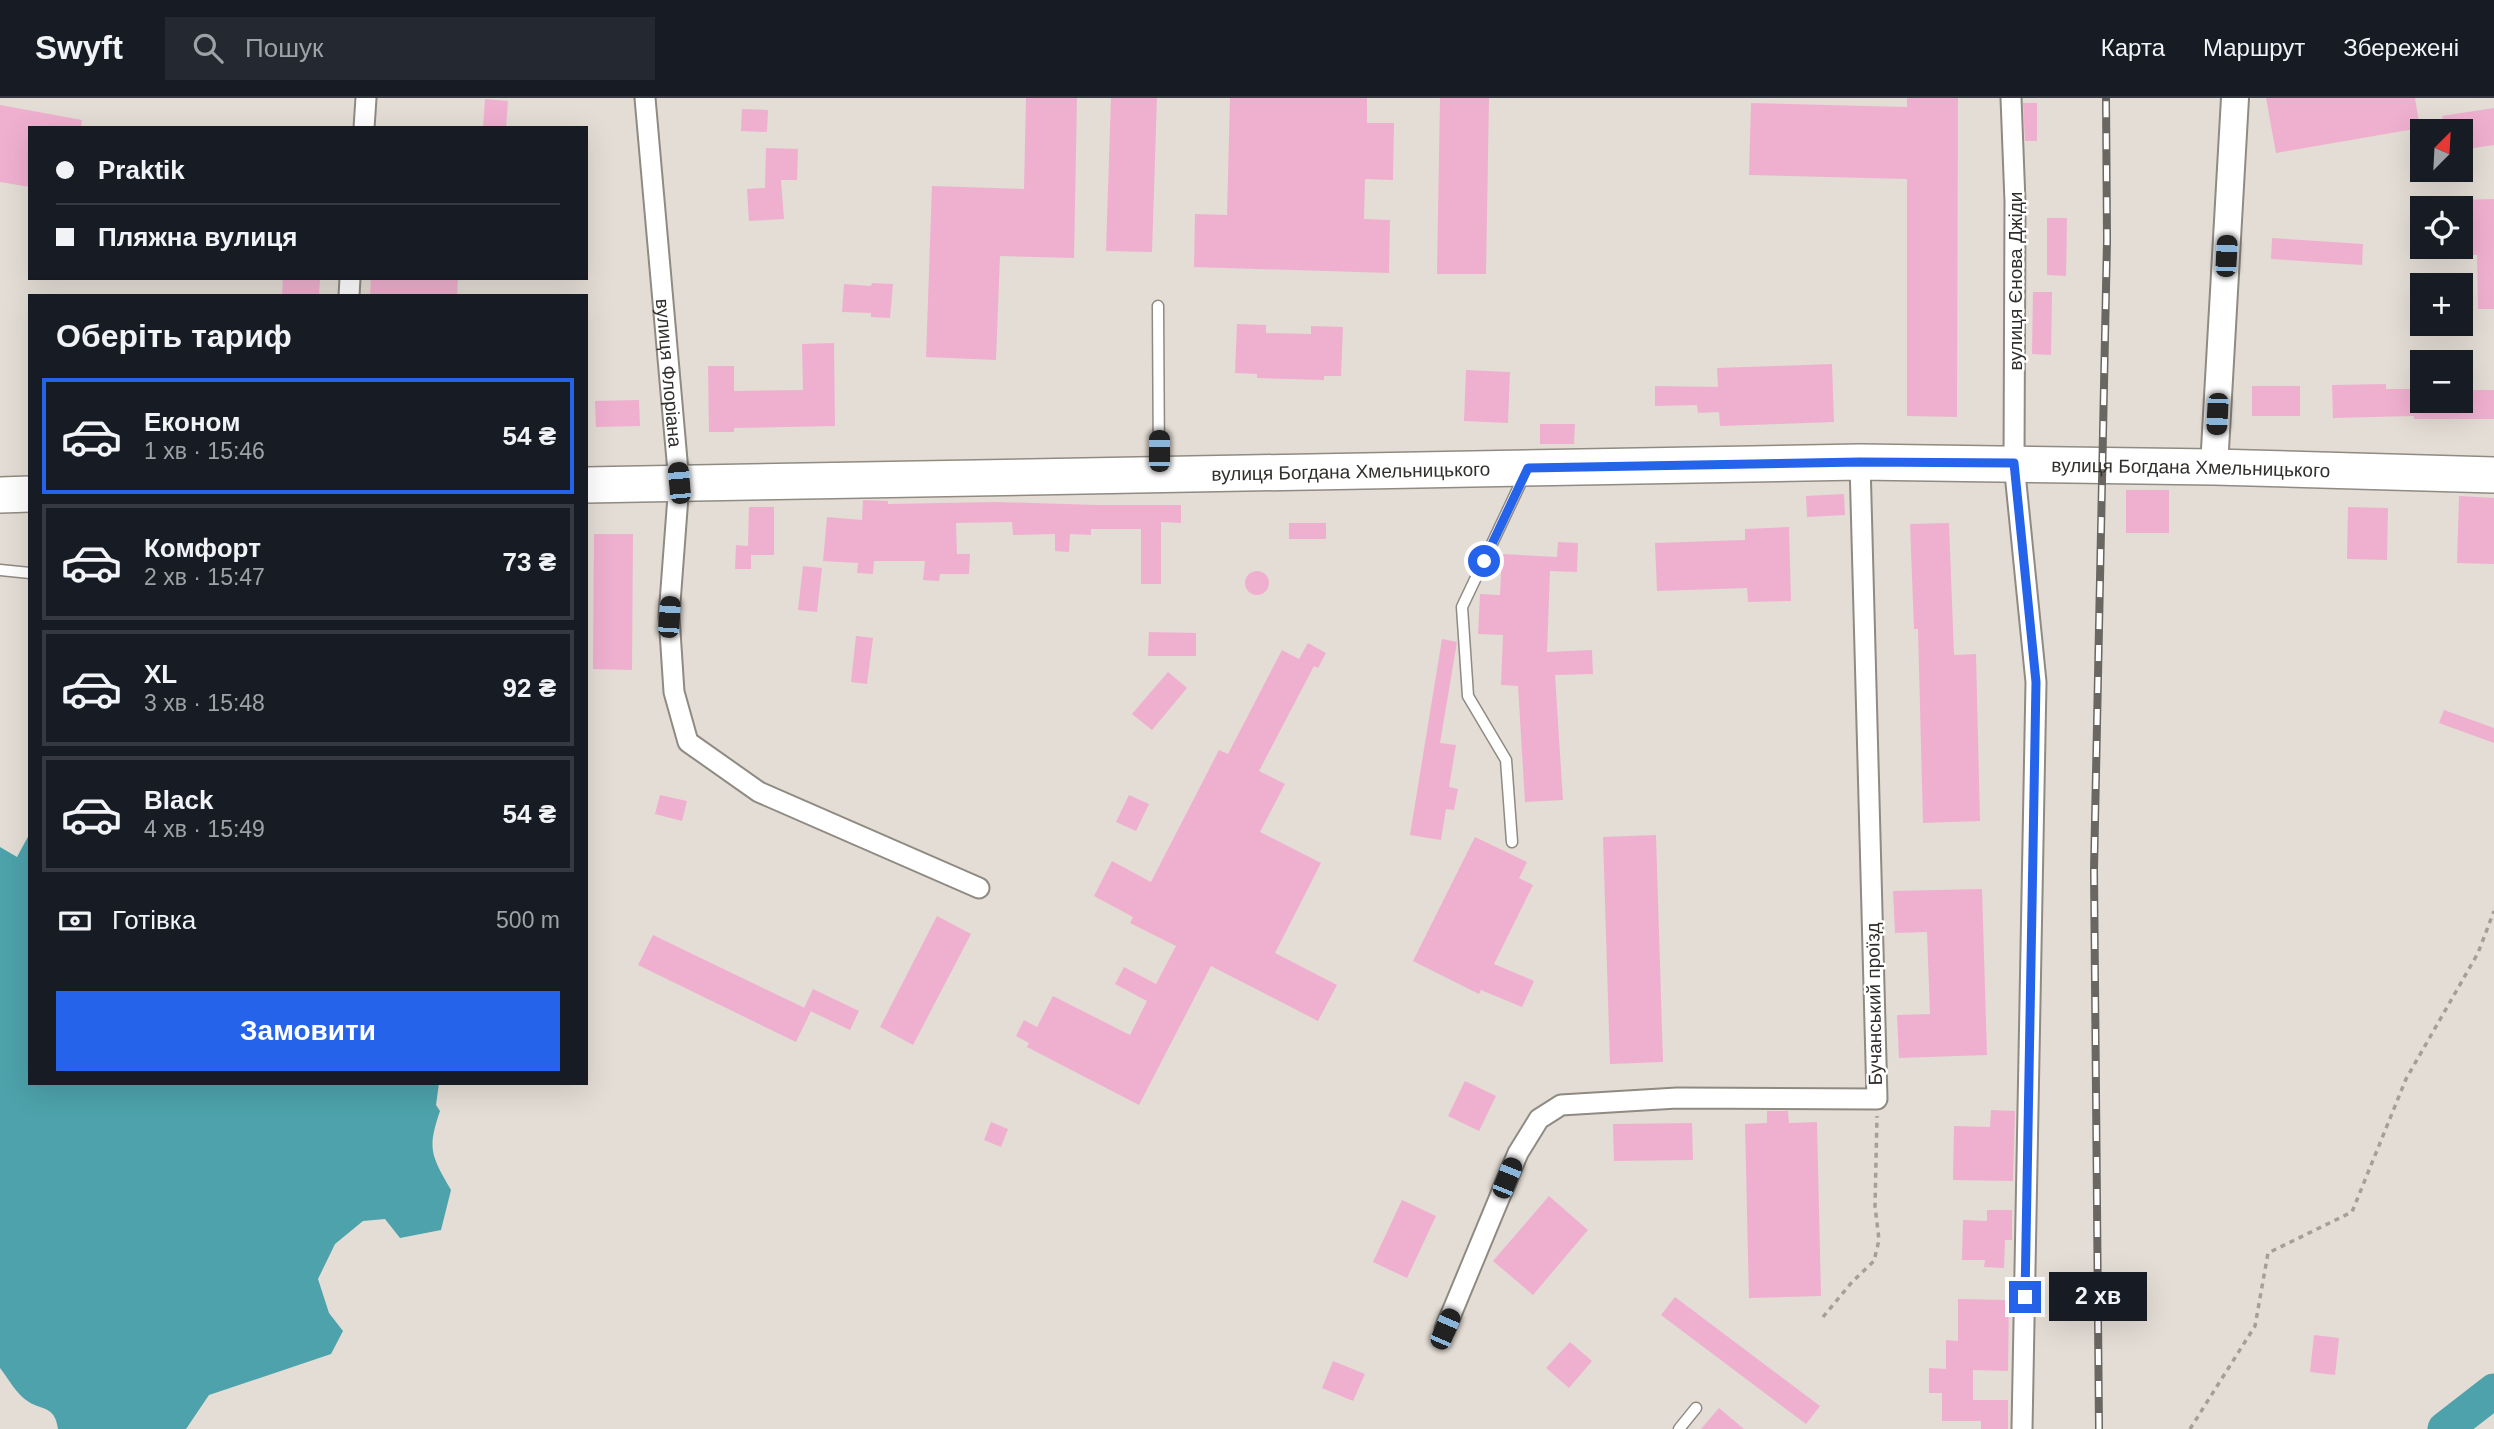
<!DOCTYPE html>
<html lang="uk">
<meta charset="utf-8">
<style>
:root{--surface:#171b24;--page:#242831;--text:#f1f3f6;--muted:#9ea1a6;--line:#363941;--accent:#2563eb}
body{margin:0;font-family:Arial,sans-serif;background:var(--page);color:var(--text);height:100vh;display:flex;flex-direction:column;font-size:26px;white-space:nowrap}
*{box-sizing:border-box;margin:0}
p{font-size:23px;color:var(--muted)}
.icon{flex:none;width:38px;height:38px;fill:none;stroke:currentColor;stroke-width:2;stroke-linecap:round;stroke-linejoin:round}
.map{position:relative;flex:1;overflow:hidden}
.details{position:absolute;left:28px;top:196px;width:560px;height:791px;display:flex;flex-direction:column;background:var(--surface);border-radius:0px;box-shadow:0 7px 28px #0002}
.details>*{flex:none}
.top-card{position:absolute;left:28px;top:28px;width:560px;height:154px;border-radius:0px;box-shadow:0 7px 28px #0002;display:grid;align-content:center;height:154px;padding:0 28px;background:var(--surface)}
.needle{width:46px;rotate:24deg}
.controls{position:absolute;left:2410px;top:21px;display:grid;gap:14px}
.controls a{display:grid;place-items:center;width:63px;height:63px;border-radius:0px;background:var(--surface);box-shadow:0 7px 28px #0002;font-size:35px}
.end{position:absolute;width:32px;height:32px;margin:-16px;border:9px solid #2563eb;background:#fff;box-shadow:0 0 0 4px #fff}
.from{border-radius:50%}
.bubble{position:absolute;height:49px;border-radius:0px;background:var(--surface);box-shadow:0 7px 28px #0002;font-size:23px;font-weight:700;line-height:49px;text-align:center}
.car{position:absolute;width:21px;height:42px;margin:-21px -10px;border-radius:9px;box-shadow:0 0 5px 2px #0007;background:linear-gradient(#222 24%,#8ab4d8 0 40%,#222 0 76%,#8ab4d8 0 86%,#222 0)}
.top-card b{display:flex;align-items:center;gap:24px;height:66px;font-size:26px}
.top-card b+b{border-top:2px solid var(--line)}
.top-card i{width:18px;height:18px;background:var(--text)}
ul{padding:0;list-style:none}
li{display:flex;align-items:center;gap:21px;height:116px;margin:0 14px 10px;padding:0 14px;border:4px solid var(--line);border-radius:0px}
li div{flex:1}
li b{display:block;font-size:26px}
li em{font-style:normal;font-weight:700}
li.on{border-color:var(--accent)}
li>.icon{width:63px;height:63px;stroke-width:1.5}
h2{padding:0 28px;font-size:32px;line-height:84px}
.pay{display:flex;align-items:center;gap:18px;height:77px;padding:0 28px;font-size:26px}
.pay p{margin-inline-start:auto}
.primary-button{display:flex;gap:14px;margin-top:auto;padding:14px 28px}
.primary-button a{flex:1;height:80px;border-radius:0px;background:var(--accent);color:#fff;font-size:28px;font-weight:700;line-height:80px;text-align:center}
header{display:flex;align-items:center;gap:42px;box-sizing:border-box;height:98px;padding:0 35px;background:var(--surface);border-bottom:2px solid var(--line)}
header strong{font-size:33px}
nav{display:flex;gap:38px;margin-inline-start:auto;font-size:24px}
.search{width:490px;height:63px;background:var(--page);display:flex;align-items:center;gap:18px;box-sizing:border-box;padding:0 24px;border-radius:0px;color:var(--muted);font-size:26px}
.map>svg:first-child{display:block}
</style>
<header>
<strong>Swyft</strong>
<div class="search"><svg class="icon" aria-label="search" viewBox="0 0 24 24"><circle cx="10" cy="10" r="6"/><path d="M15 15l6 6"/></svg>Пошук</div>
<nav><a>Карта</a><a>Маршрут</a><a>Збережені</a></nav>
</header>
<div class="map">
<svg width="2494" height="1331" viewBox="0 0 2494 1331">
<rect width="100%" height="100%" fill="#e3ddd5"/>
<path fill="#4da2ab" d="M30,735V985H439L436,1007L440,1013C427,1051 431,1057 451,1092L441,1132L400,1140L385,1121L363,1123L335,1146L318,1181L329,1215L343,1233L331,1256L209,1297L186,1331H58C55,1306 40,1313 26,1302C16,1295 8,1280 0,1270V749L17,759Z"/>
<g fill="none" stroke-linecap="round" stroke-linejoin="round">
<polyline stroke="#4da2ab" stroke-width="35" points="2445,1331 2494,1293"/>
</g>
<g fill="#efb0cf">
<polygon points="1026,0 1077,0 1074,160 1000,158 996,262 926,259 932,88 1024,91"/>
<polygon points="1111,0 1157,0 1152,154 1106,153"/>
<polygon points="1230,0 1367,0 1367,25 1394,25 1393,82 1365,81 1364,121 1390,122 1389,175 1194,169 1195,116 1227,117"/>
<polygon points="1440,0 1489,0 1486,176 1437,176"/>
<polygon points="1907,0 1958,0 1957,319 1907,318 1907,81 1749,77 1751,5 1907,9"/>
<polygon points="2266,0 2415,0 2420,30 2276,55"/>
<polygon points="485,1 508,3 506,30 483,30"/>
<polygon points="2023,5 2037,5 2037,43 2025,43"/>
<polygon points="0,7 82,22 81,30 30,30 30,89 0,84"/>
<polygon points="2494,10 2494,47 2460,52 2460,33 2445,33 2442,18"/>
<polygon points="742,11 768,12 767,34 741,33"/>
<polygon points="766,50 798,51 797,82 781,82 784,121 749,123 747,91 765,90"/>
<polygon points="2494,101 2494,211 2478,211 2477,157 2460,157 2460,102"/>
<polygon points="2047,120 2067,120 2066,178 2047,177"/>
<polygon points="2272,140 2363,146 2362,167 2271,161"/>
<polygon points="283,180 320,180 319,198 282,198"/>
<polygon points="371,180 458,180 457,198 370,198"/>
<polygon points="872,185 893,186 890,220 871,219 871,215 842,214 844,186 871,188"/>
<polygon points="2033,194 2052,194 2051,257 2032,256"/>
<polygon points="1237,226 1266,227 1266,235 1311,236 1311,228 1343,229 1341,278 1324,278 1324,282 1257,280 1257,276 1235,275"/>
<polygon points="834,245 835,328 734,330 734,334 709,334 708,268 734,268 734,293 803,292 802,246"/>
<polygon points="1832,266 1834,324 1720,328 1719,314 1698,315 1697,307 1655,308 1655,288 1718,289 1717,270"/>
<polygon points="1466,272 1510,274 1508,325 1464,323"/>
<polygon points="2386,286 2386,291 2422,291 2422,303 2460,303 2460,292 2494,292 2494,321 2414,321 2414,318 2333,320 2332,287"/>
<rect x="2252" y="288" width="48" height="30"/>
<polygon points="639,302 640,328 596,329 595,303"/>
<polygon points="1540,326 1575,326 1574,346 1540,346"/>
<rect x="2126" y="392" width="43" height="43"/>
<polygon points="1844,396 1845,417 1807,419 1806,398"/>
<polygon points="2459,398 2494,400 2494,466 2457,465"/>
<polygon points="863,402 888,403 888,406 996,404 1099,407 1181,407 1181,425 1161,424 1161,486 1141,486 1141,431 1091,431 1091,437 1070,436 1069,454 1055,453 1055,436 1013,437 1012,424 956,425 957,456 970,456 969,476 940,476 939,483 923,482 925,463 874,463 873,476 857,475 858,465 823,463 827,419 862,422"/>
<polygon points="749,409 774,409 774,457 751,457 751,471 735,471 736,447 748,448"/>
<polygon points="2348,409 2388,410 2387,462 2347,461"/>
<rect x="1289" y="425" width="37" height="16"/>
<polygon points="1949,425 1954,557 1976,556 1980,723 1923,725 1918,531 1914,531 1910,426"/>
<polygon points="1789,429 1791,503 1748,504 1747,490 1657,493 1655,445 1745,442 1745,431"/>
<polygon points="594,436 633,436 632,572 593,571"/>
<polygon points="1558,444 1578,445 1577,474 1550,473 1547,554 1592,552 1593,576 1555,577 1563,702 1525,704 1518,588 1501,587 1503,537 1478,536 1480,496 1500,497 1502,456 1557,459"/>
<polygon points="803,468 822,470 817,514 798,512"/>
<circle cx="1257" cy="485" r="12"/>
<polygon points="1149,534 1196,535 1196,558 1148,558"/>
<polygon points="856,538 873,540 867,586 851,584"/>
<polygon points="1442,541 1457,544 1440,645 1456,647 1449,689 1458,691 1454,712 1446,711 1441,742 1410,737"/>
<polygon points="1308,545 1326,555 1318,570 1314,568 1259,673 1285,686 1260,734 1321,765 1275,855 1337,887 1318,923 1211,868 1139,1007 1027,949 1029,945 1016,938 1024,922 1037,929 1053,898 1130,937 1147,903 1115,886 1124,869 1156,886 1176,848 1130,825 1133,819 1094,798 1112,763 1151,784 1219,652 1228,656 1282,552 1299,561"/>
<polygon points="1168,574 1187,590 1152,632 1132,616"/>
<polygon points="2444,612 2494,630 2494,645 2439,625"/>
<polygon points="660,697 687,703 682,723 655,716"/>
<polygon points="1129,697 1149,706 1136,733 1116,724"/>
<polygon points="1656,737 1663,964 1610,966 1603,739"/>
<polygon points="1475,739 1527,764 1519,780 1533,787 1494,866 1534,883 1522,909 1481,892 1479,896 1413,863"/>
<polygon points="1982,791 1987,957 1899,960 1897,917 1930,916 1927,834 1895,835 1893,793"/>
<polygon points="937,818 971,836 913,947 880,929"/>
<polygon points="653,837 811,913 796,944 638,867"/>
<polygon points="813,891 859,913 850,932 804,910"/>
<polygon points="1465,983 1496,998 1479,1033 1448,1018"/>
<polygon points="1991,1012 2015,1013 2013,1083 1953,1082 1954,1028 1990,1029"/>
<polygon points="1767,1013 1788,1013 1789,1025 1817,1024 1821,1198 1749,1200 1745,1026 1767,1025"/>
<polygon points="991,1024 1008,1031 1001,1049 984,1042"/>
<polygon points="1692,1025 1693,1062 1614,1063 1613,1026"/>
<polygon points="1549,1098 1588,1132 1533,1197 1493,1163"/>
<polygon points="1402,1102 1436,1118 1407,1180 1373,1164"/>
<polygon points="1987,1112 2012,1112 2012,1142 2005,1142 2004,1170 1984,1169 1985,1162 1962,1162 1963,1122 1987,1123"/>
<polygon points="1675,1199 1820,1308 1806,1326 1661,1217"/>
<polygon points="1958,1201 2009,1202 2008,1273 1973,1272 1973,1302 2008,1302 2008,1331 1981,1331 1981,1323 1942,1323 1942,1295 1929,1295 1929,1270 1946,1271 1946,1242 1958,1243"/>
<polygon points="2314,1237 2339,1240 2335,1277 2310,1274"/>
<polygon points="1570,1244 1592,1263 1569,1290 1546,1270"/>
<polygon points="1333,1263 1365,1276 1353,1303 1322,1290"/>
<polygon points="1719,1310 1744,1331 1701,1331"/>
</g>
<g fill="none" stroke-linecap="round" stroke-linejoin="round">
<g stroke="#8f8a82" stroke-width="13">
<g id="lane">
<polyline points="1158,208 1159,372"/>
<polyline points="0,472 30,475"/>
<polyline points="1512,744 1506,662 1468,598 1462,509 1524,378"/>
<polyline points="1679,1331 1696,1310"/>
</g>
</g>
<g stroke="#8f8a82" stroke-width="23">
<g id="street">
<path id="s1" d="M645,0L679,385L669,518L674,594L688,644L759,694L979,790"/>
<polyline points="2011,0 2015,104 2014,365 2036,584 2022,1331"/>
<polyline points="364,30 366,0"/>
<polyline points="349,198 350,180"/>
<polyline points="1445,1231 1518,1055 1539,1021 1561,1007 1677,1000 1877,1001 1860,364"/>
</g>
</g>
<g stroke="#8f8a82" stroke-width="30">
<polyline id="secondary" points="2214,369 2235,0"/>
</g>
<g stroke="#8f8a82" stroke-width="38">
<g id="highway">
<path id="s2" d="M586,387L1860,364L2214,369L2494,377"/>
<polyline points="0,397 30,396"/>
</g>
</g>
<g stroke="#a49f99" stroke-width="3.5" stroke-dasharray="5 5" stroke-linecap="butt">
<polyline points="1823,1219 1852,1184 1874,1163 1879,1142 1875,1108 1877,1018"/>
<polyline points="2190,1331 2255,1228 2268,1155 2352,1114 2406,981 2478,855 2494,813"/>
</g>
<use href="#lane" stroke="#fff" stroke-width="10"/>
<use href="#street" stroke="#fff" stroke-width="19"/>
<use href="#secondary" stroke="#fff" stroke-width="26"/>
<use href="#highway" stroke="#fff" stroke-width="35"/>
<g stroke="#6a6762" stroke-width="8">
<polyline id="rail" points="2099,1331 2094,772 2107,142 2106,0"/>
</g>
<use href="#rail" stroke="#fff" stroke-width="5" stroke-dasharray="16" stroke-linecap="butt"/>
</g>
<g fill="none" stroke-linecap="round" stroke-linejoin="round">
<polyline stroke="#2563eb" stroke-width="9" points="1484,463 1528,370 1860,364 2014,365 2036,584 2025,1199"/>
</g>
<g text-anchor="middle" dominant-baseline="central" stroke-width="5" stroke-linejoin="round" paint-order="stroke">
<g font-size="19" fill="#312f2c" stroke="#fff">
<text transform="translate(2015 183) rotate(-90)">вулиця Єнова Джіди</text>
<text stroke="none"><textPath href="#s1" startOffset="276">вулиця Флоріана</textPath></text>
<text stroke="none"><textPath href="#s2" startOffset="1605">вулиця Богдана Хмельницького</textPath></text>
<text stroke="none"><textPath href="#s2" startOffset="765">вулиця Богдана Хмельницького</textPath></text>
<text transform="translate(1874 906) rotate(-91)">Бучанський проїзд</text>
</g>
</g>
</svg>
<div class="controls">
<a><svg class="needle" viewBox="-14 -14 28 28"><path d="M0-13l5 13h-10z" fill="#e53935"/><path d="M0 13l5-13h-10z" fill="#9ea1a6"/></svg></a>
<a><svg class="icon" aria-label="locate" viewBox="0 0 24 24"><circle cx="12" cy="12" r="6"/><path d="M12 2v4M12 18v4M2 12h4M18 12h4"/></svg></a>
<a>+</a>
<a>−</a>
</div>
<i class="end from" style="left:1484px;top:463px"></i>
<i class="end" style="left:2025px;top:1199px"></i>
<div class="bubble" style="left:2049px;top:1174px;width:98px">2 хв</div>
<i class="car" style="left:2226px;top:158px;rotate:3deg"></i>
<i class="car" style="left:2217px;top:316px;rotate:183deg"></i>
<i class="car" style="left:1159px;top:353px;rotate:0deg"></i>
<i class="car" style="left:679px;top:385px;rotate:355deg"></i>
<i class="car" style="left:669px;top:519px;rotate:4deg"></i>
<i class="car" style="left:1507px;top:1080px;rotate:22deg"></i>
<i class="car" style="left:1445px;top:1231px;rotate:23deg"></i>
<div class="top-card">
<b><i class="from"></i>Praktik</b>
<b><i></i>Пляжна вулиця</b>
</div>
<section class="details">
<h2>Оберіть тариф</h2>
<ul>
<li class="on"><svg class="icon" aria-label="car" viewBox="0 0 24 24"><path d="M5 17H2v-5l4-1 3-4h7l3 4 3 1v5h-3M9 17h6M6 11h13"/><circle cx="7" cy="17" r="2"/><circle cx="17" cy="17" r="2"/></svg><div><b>Економ</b><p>1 хв · 15:46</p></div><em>54 ₴</em></li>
<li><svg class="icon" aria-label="car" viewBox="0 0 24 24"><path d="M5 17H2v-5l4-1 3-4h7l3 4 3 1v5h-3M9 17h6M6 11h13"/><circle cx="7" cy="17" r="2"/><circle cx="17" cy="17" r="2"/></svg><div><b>Комфорт</b><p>2 хв · 15:47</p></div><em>73 ₴</em></li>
<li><svg class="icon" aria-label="car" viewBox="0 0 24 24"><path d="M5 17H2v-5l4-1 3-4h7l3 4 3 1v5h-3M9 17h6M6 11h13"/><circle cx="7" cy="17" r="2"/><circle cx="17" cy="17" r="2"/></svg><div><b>XL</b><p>3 хв · 15:48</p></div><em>92 ₴</em></li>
<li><svg class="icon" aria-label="car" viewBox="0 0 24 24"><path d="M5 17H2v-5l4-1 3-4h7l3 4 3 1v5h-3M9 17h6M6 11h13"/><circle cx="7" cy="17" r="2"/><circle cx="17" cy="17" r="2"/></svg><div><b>Black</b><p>4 хв · 15:49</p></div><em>54 ₴</em></li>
</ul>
<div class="pay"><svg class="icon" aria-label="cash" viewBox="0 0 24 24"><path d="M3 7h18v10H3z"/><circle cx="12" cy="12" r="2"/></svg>Готівка<p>500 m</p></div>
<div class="primary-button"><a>Замовити</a></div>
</section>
</div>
